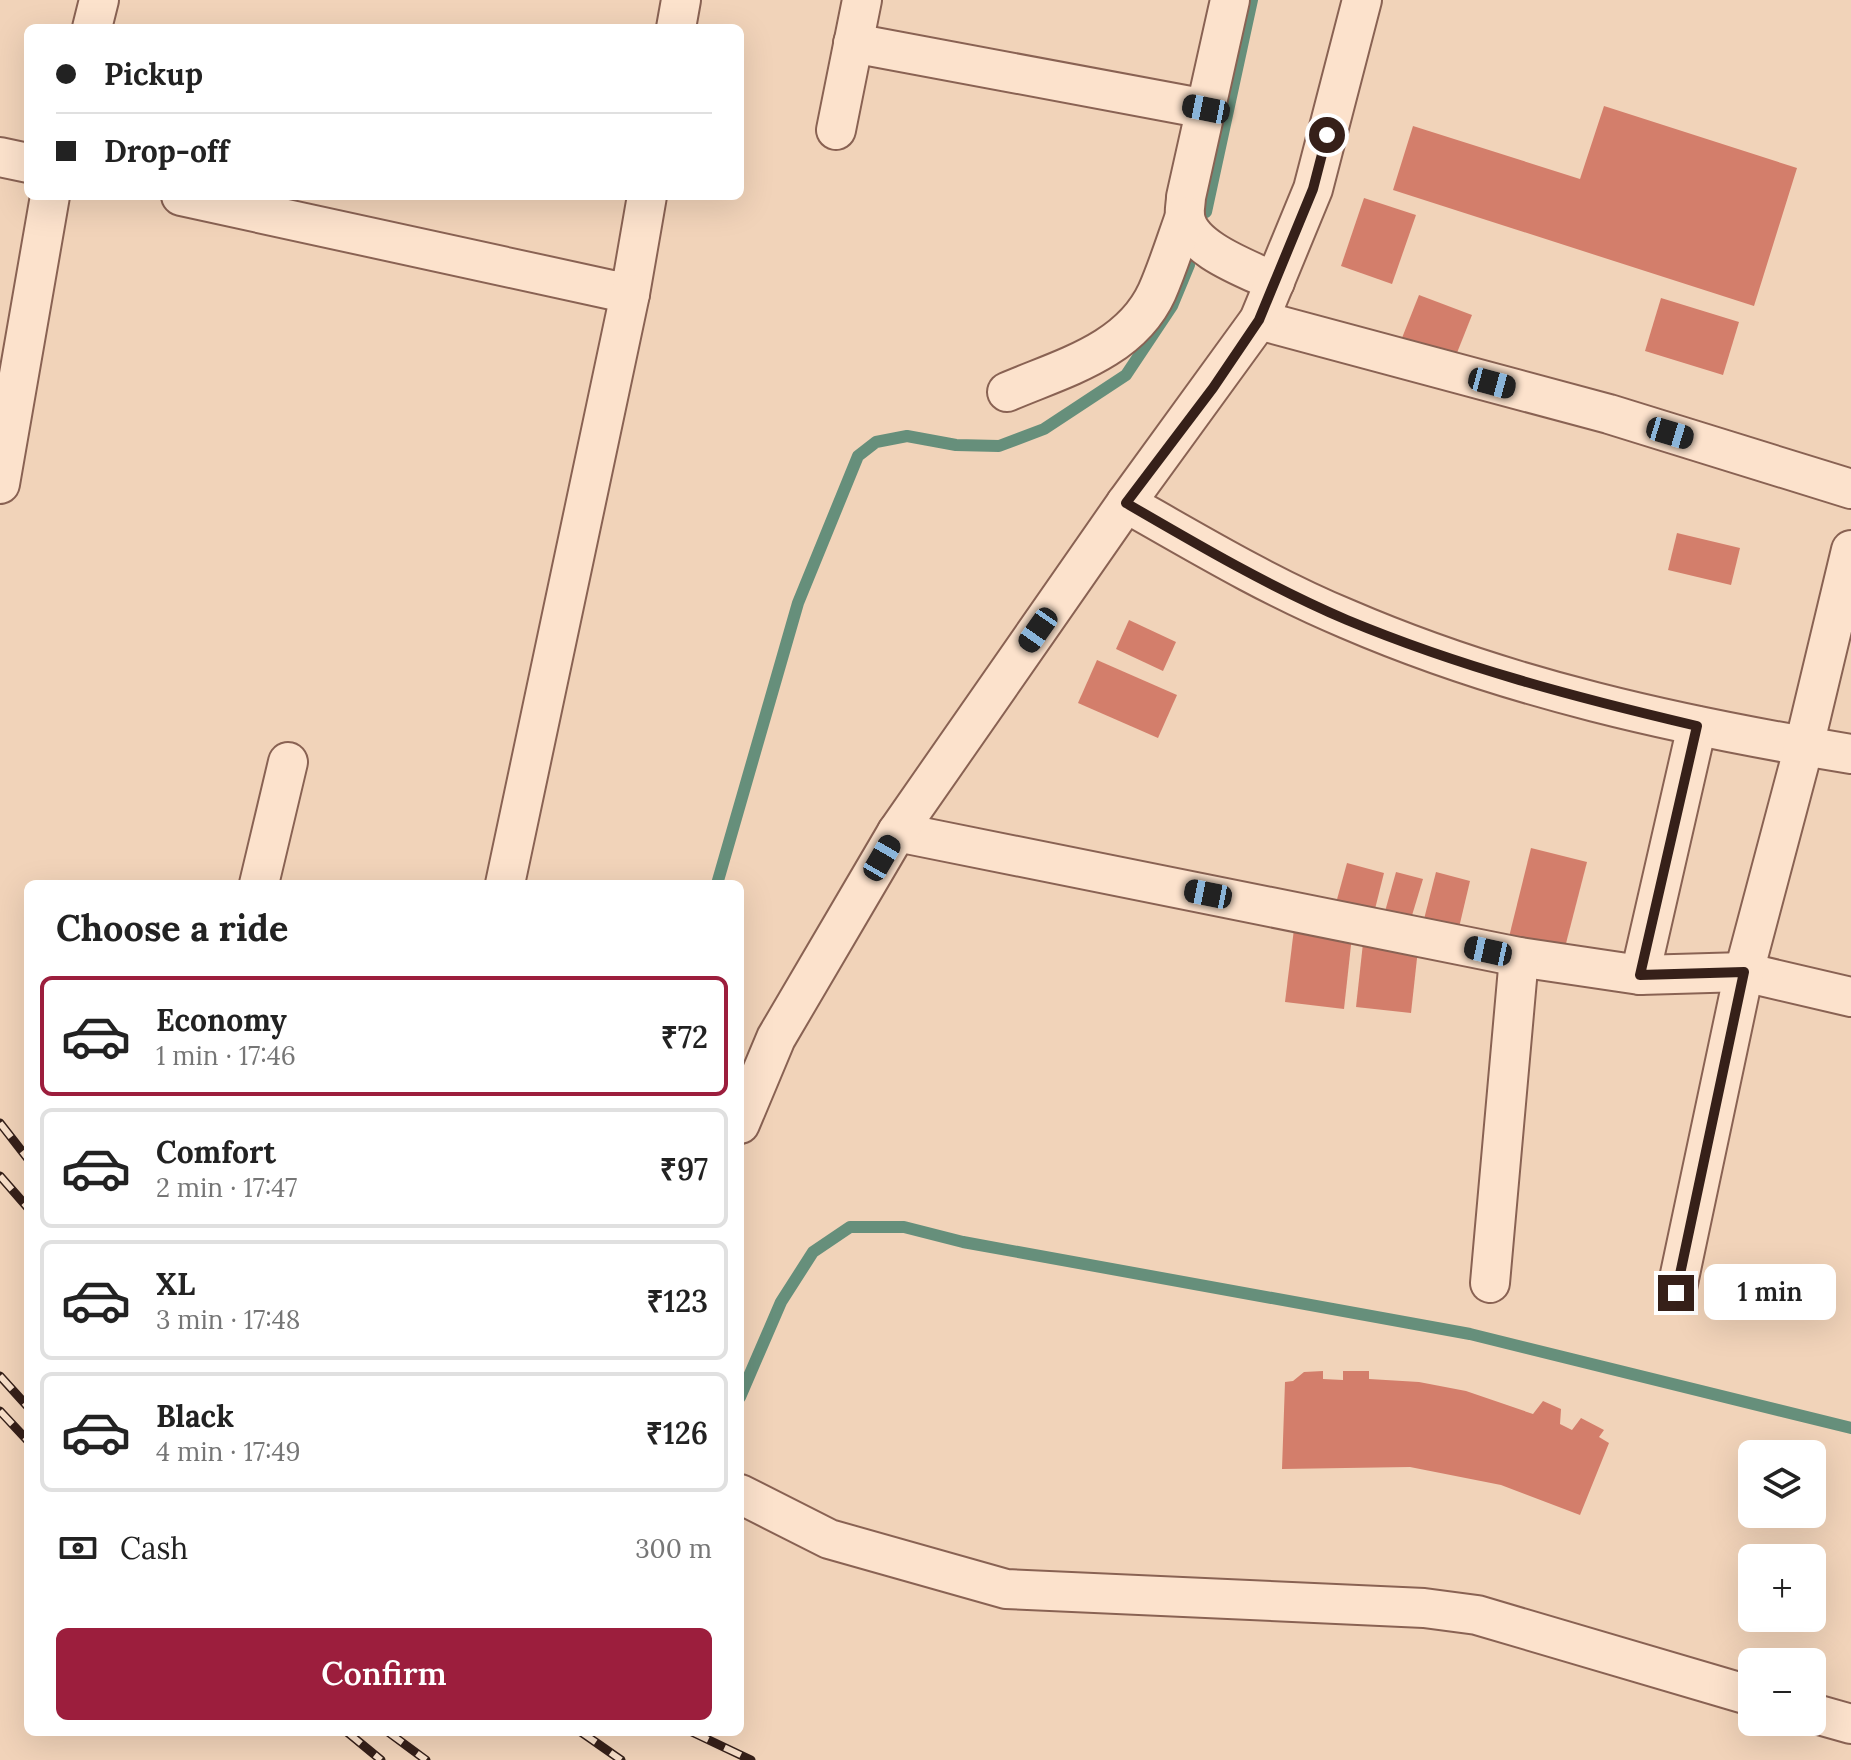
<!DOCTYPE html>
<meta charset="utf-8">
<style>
:root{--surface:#fff;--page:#f2f2f2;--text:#222;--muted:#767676;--line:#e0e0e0;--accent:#9c1e3d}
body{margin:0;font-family:Lora,serif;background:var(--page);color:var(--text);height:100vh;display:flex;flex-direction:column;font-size:30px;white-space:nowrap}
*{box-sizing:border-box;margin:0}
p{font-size:26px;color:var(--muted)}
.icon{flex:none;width:44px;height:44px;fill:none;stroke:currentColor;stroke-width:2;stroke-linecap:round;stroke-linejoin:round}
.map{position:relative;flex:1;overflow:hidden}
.details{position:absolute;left:24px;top:880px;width:720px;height:856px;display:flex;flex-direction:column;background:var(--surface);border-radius:12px;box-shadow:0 8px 32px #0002}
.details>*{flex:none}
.banner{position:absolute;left:24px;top:24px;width:720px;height:176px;border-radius:12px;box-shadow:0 8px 32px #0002;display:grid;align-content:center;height:176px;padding:0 32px;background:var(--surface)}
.fabs{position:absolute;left:1738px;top:1440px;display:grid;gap:16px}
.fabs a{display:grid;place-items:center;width:88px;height:88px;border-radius:12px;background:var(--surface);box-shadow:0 8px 32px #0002;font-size:40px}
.end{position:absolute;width:36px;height:36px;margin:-18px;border:10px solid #362019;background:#fff;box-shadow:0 0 0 4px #fff}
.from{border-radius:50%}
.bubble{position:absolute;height:56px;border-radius:12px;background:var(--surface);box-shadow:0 8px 32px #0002;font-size:26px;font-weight:600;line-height:56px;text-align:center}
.car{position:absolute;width:24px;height:48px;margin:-24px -12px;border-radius:10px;box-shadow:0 0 6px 2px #0007;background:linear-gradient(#222 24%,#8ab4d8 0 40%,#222 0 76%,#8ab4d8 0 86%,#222 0)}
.banner b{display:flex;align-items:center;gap:28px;height:76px;font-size:30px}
.banner b+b{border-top:2px solid var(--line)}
.banner i{width:20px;height:20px;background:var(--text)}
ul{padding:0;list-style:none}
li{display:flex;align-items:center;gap:24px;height:120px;margin:0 16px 12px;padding:0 16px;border:4px solid var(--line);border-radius:12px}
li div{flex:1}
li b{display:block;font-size:30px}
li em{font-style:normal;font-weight:600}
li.selected{border-color:var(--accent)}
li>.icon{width:72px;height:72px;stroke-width:1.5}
h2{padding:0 32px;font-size:36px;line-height:96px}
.pay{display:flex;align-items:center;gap:20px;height:88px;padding:0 32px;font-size:30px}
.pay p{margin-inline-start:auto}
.cta{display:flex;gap:16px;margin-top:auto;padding:16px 32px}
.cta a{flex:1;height:92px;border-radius:12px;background:var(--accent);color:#fff;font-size:32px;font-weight:600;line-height:92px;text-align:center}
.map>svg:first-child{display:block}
</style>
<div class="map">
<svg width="1851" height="1760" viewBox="0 0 1851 1760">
<rect width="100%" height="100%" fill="#f1d3b9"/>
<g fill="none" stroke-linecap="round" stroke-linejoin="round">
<g stroke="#668f7b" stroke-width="12">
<polyline points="1206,212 1252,0"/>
<polyline points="717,884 798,603 858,456 876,442 907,436 956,445 999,446 1044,429 1126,375 1172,306 1189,265"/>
<polyline points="740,1397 781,1302 813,1252 850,1227 904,1227 963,1242 1470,1334 1851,1428"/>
</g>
</g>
<g fill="#d37e6b">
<polygon points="1604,106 1797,168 1754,306 1393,190 1413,126 1580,179"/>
<polygon points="1364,198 1416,215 1392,284 1341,266"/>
<polygon points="1419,295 1472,315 1451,368 1398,348"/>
<polygon points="1661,298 1739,322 1723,375 1645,351"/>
<polygon points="1677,533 1740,548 1731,585 1668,570"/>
<polygon points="1129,620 1176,642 1163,671 1116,649"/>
<polygon points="1097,660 1177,695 1158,738 1078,703"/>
<polygon points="1531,848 1587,862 1563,955 1508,941"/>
<polygon points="1347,863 1384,873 1374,913 1336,903"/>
<polygon points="1396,872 1423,879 1410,922 1384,915"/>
<polygon points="1436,872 1470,881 1457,936 1422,927"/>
<polygon points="1294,929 1352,936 1344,1009 1285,1002"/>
<polygon points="1363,943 1418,949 1411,1013 1356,1007"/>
<polygon points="1323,1371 1323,1379 1343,1380 1343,1371 1369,1371 1369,1379 1419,1382 1466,1391 1533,1414 1543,1401 1561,1409 1560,1424 1572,1430 1581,1418 1604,1430 1599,1437 1609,1443 1580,1515 1501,1485 1410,1467 1282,1469 1285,1382 1293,1381 1304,1372"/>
</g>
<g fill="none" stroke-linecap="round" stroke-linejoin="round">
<g stroke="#896253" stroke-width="42">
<g id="minor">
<path d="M1230,0L1186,197C1186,203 1184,210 1185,216C1189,249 1248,269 1275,282"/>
<polyline points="92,28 99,0"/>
<polyline points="676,28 681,0"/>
<polyline points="853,43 1206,109"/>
<polyline points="836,130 862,0"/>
<polyline points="0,157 28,163"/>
<polyline points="181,196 630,294 647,196"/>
<polyline points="1259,320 1609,414 1851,489"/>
<path d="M1007,392C1063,368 1130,351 1157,292C1168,267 1176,241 1185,216"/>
<polyline points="0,484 50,196"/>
<path d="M1126,503C1198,544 1270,587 1347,619C1507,688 1679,726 1851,754"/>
<polyline points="897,832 1519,957 1640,975 1744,972 1851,997"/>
<polyline points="259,884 288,762"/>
<polyline points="505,884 630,294"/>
<polyline points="1640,975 1697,726"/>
<polyline points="740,1124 776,1038 897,832 1126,503 1259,320 1313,189 1362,0"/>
<polyline points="1490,1283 1519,957"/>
<polyline points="1676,1293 1744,972 1804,746 1851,550"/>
<polyline points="740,1494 829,1539 1006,1589 1424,1608 1477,1615 1752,1696"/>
<polyline points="1812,1713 1851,1724"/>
</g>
</g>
<use href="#minor" stroke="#fce2cc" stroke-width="38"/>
<g stroke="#362019" stroke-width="9">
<g id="rail">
<polyline points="0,1123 28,1159"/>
<polyline points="0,1176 28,1208"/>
<polyline points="0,1376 28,1407"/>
<polyline points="0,1411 28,1441"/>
<polyline points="347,1732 381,1760"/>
<polyline points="388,1732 426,1760"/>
<polyline points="581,1732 621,1760"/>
<polyline points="692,1732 751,1760"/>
</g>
</g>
<use href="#rail" stroke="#f8dfc9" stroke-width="6" stroke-dasharray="18" stroke-linecap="butt"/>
</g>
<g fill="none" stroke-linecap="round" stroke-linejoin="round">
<path stroke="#362019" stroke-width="10" d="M1327,135L1313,189L1259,320L1213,388L1126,503C1198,545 1270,587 1347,620C1460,667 1578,698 1697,726L1640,975L1744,972L1676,1293"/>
</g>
</svg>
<div class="fabs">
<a><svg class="icon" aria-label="layers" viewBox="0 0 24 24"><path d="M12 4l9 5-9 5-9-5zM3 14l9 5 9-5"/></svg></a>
<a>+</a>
<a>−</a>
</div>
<i class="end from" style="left:1327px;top:135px"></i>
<i class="end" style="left:1676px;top:1293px"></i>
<div class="bubble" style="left:1704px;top:1264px;width:132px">1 min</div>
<i class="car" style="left:1206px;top:109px;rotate:281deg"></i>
<i class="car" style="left:1492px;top:383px;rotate:105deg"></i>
<i class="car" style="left:1670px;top:433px;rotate:107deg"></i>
<i class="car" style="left:1038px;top:630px;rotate:215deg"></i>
<i class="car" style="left:882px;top:858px;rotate:30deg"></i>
<i class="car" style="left:1208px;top:894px;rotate:281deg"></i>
<i class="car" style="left:1488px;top:951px;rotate:282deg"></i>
<div class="banner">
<b><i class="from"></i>Pickup</b>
<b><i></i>Drop-off</b>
</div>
<section class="details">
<h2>Choose a ride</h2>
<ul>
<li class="selected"><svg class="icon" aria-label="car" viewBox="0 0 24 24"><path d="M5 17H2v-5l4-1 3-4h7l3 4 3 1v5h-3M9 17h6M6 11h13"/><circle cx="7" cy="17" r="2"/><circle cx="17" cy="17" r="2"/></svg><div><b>Economy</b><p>1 min · 17:46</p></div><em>₹72</em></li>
<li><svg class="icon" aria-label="car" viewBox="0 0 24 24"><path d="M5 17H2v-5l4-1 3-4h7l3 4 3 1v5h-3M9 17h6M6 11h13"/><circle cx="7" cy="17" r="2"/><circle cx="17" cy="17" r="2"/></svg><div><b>Comfort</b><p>2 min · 17:47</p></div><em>₹97</em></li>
<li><svg class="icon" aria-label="car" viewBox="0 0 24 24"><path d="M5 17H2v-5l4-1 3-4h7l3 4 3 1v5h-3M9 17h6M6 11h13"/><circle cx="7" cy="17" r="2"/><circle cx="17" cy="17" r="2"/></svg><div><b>XL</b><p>3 min · 17:48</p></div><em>₹123</em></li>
<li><svg class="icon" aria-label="car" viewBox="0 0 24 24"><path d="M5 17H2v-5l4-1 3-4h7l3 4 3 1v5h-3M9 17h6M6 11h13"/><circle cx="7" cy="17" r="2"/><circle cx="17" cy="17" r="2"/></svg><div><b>Black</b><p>4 min · 17:49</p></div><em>₹126</em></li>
</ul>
<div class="pay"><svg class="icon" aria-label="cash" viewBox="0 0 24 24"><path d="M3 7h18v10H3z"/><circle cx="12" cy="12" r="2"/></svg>Cash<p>300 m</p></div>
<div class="cta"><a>Confirm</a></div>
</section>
</div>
